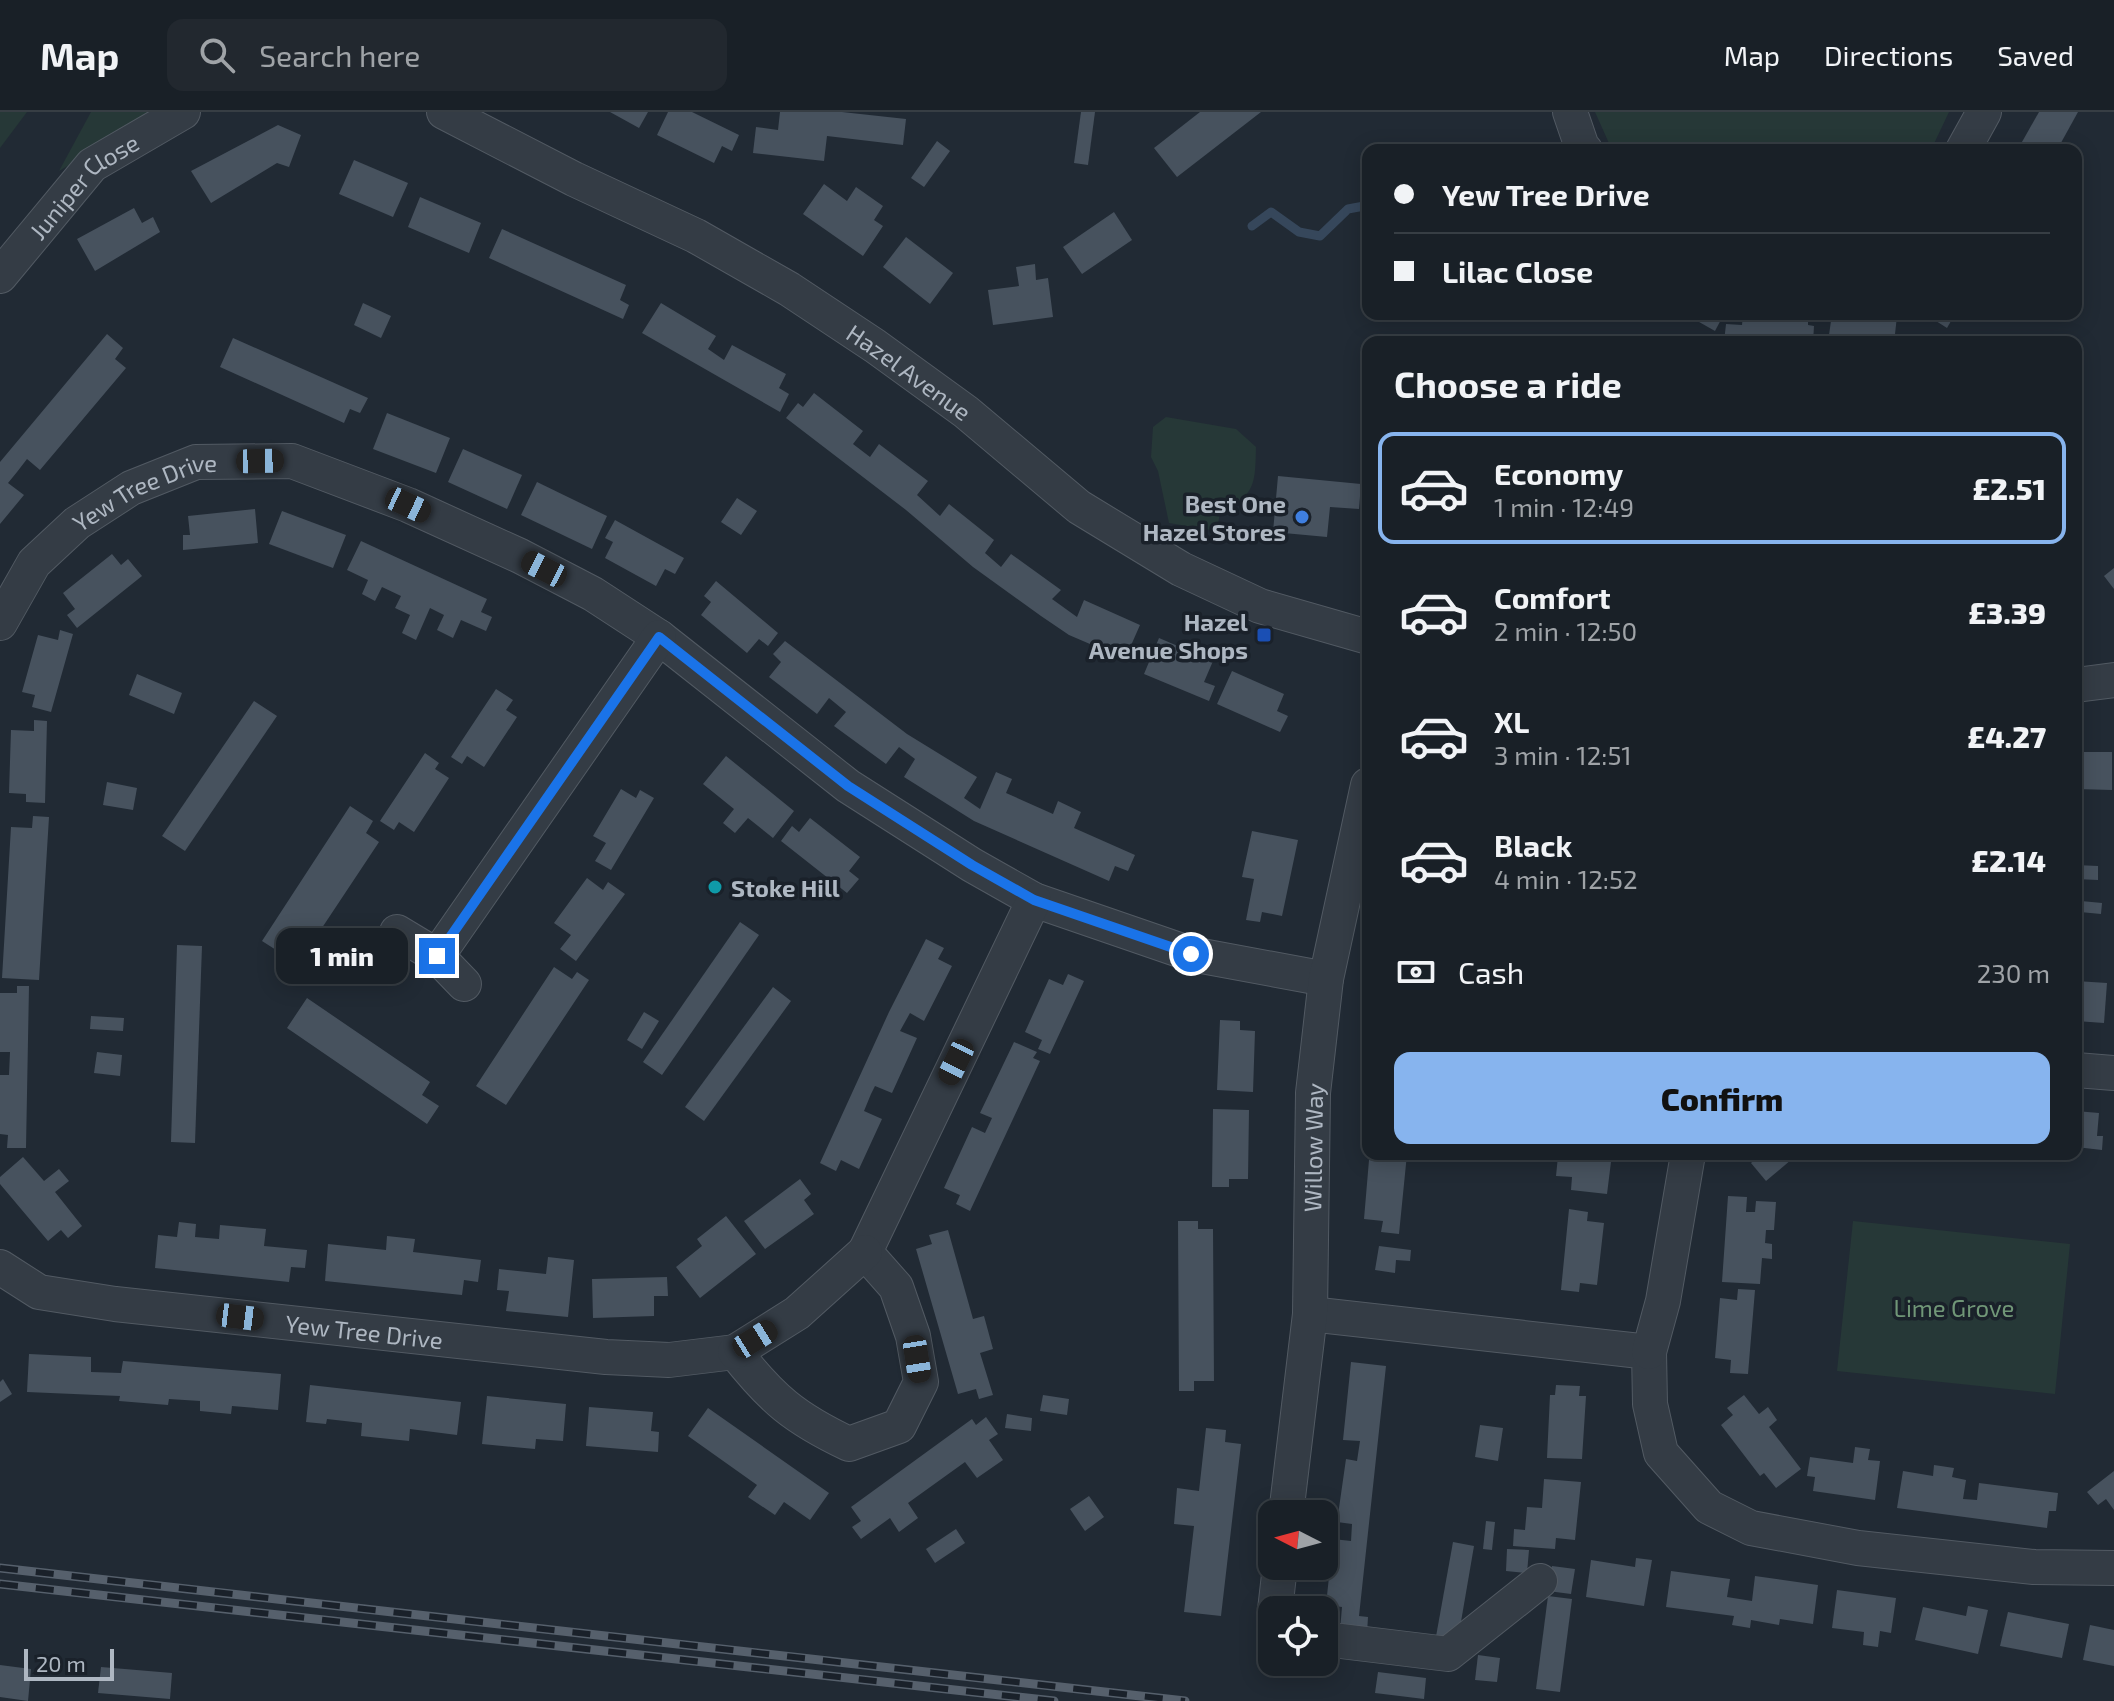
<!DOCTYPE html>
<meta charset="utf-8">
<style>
:root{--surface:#192027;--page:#22282f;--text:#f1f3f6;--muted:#9fa3a7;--line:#373e44;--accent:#87b4ee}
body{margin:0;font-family:"Exo 2",sans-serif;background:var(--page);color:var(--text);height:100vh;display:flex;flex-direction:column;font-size:30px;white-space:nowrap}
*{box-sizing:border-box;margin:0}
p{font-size:26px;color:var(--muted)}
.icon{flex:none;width:44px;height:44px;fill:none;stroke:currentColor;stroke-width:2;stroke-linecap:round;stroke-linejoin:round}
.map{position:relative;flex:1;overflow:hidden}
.side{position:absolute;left:1362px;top:224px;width:720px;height:824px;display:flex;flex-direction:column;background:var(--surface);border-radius:16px;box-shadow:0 4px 20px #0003,0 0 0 2px var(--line)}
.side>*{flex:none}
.hud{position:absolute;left:1362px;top:32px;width:720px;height:176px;border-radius:16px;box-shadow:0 4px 20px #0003,0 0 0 2px var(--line);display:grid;align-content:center;height:176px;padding:0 32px;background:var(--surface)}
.needle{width:52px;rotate:276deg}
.tools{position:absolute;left:1258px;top:1388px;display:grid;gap:16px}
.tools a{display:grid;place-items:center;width:80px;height:80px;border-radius:16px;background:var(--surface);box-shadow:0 4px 20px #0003,0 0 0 2px var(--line);font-size:40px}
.scale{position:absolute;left:24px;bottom:20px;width:90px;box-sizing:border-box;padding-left:8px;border:4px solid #aeb7c2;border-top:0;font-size:22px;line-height:28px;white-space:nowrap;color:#aeb7c2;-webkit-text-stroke:6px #1a212a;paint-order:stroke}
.end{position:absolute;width:36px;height:36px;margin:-18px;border:10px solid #1a73e8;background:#fff;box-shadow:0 0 0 4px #fff}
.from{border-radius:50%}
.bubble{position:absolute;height:56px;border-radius:16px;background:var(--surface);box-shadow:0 4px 20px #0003,0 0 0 2px var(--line);font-size:26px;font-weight:800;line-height:56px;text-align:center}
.car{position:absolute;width:24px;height:48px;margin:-24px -12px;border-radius:10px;box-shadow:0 0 6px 2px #0007;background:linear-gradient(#222 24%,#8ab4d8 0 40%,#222 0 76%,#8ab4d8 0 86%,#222 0)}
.hud b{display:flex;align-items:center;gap:28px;height:76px;font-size:30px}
.hud b+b{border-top:2px solid var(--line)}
.hud i{width:20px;height:20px;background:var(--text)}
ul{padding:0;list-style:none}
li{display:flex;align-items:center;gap:24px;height:112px;margin:0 16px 12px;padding:0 16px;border:4px solid transparent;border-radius:16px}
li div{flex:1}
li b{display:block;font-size:30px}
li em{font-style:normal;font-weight:800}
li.selected{border-color:var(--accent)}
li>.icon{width:72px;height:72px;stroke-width:1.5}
h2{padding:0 32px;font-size:36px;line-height:96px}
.pay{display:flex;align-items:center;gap:20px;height:88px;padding:0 32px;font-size:30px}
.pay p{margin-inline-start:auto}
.action{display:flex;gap:16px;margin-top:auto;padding:16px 32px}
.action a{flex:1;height:92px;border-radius:16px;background:var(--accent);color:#111;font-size:32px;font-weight:800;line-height:92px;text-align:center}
header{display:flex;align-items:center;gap:48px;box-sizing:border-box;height:112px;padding:0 40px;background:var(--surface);border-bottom:2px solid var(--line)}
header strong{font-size:38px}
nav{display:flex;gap:44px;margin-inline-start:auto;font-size:28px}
.search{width:560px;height:72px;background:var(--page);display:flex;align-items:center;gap:20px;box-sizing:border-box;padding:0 28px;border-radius:16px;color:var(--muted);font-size:30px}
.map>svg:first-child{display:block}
</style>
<header>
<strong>Map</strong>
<div class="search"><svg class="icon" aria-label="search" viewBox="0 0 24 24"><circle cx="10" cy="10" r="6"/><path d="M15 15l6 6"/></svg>Search here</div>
<nav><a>Map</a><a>Directions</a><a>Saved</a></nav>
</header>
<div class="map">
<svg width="2114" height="1589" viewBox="0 0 2114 1589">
<rect width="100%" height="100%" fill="#212a34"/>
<g fill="#263837">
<polygon points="0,0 27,0 0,36"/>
<polygon points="91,0 159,0 59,59"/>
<polygon points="1595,0 1949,0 1931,38 1612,38"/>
<path d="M1166,305L1236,317L1256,335C1255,372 1256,383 1220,400L1217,419L1169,411L1158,359L1151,345L1153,315Z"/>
<polygon points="1853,1109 2070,1132 2055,1282 1837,1259"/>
</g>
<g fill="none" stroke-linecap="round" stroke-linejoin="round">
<polyline stroke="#36475b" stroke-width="9" points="1252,114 1271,100 1299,120 1320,124 1348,97 1364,94 1368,100"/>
</g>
<g fill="#47525e">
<polygon points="610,0 648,0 639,16"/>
<polygon points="668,0 692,0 739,23 732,39 722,34 714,51 657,23"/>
<polygon points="780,0 842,0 906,7 903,33 827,24 824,49 753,41 756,15 778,18"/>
<polygon points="1081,0 1095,0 1088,53 1074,51"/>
<polygon points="1200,0 1261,0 1177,65 1154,36"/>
<polygon points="2039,0 2078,0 2057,38 2018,37"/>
<polygon points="278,13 301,23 289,55 277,51 211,91 191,59"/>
<polygon points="937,29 950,39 924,75 911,66"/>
<polygon points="354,48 408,71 393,105 339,82"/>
<polygon points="824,72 847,89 856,75 883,94 874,108 883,114 863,144 803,102"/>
<polygon points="420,85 481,111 469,141 408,115"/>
<polygon points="134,96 142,111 153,105 160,120 95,159 77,127"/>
<polygon points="1114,100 1132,128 1082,162 1063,135"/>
<polygon points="502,117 626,173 620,188 629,193 623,207 489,146"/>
<polygon points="906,125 953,161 930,192 883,155"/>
<polygon points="1035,152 1036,168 1048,166 1053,205 993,213 988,178 1019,174 1016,155"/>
<polygon points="363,191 391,204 381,226 354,213"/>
<polygon points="661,191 716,224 708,237 724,248 732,233 786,262 779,276 789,282 780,300 642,221"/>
<polygon points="1685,202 1724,202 1715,219"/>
<polygon points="1743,202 1808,202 1808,213 1814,214 1813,230 1769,230 1741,226 1741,230 1724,230 1726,212 1742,213"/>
<polygon points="1832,202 1897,204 1895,222 1904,223 1903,230 1828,230"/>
<polygon points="1940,202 1955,202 1947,216 1936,209"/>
<polygon points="107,222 123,236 115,247 126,256 40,358 27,347 17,360 8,371 24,383 0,412 0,350"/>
<polygon points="233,226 368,286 360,301 350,297 344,311 220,255"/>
<polygon points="814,281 863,319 853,332 870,345 879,332 928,369 917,383 940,404 949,392 994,428 985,441 1001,455 1011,442 1061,478 1052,487 1077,505 1084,488 1140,513 1125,547 1069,523 1041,504 973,455 906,398 786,306 798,291 803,295"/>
<polygon points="387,301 450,326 436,361 373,337"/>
<polygon points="463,337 522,363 507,397 448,370"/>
<polygon points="1278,364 1361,372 1359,397 1330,395 1327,425 1273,420"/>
<polygon points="537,370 607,404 592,437 521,403"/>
<polygon points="737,386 757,399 741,423 721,410"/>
<polygon points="255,397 258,431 183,438 183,423 190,423 188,404"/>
<polygon points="282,399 346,423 333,456 269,432"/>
<polygon points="615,408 684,446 675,462 665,457 656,474 605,446 613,430 605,426"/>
<polygon points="361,429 487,487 481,500 492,505 486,519 461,508 453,526 437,518 444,503 430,496 416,528 402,521 410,503 395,496 401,484 382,475 375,489 362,482 368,468 347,458"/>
<polygon points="112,442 121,453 128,447 142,464 77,516 67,503 75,497 63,481"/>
<polygon points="2114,456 2114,477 2104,464"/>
<polygon points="716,469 778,521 768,534 759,527 747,541 701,503 711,490 704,484"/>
<polygon points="60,518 73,522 51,600 32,595 35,583 22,580 38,523 58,528"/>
<polygon points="1159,526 1213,549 1204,570 1215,574 1209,589 1144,562"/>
<polygon points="785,529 907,622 977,665 964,686 980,697 996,660 1012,667 1006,681 1053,702 1058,689 1081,700 1074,716 1135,743 1128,759 1115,754 1109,769 974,709 904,665 915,647 899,635 886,652 834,614 846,600 829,586 817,602 769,565 781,550 773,542"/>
<polygon points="1232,559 1284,582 1277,599 1288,604 1280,620 1217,592"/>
<polygon points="137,562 182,581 174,602 129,583"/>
<polygon points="496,577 513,588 506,598 517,605 484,655 467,644 462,652 451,645"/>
<polygon points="254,589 277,604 185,739 162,724"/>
<polygon points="34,608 47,609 45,691 26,690 26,682 9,681 11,618 34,619"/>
<polygon points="2076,640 2112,640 2112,678 2076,677"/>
<polygon points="425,641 439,651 435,657 449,666 414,720 399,710 394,718 380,709"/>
<polygon points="726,644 794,699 773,726 748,706 735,721 723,711 734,697 703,672"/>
<polygon points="107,670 137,676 133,698 103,693"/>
<polygon points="621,677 636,686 640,678 654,686 611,758 595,749 606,731 593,724"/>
<polygon points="350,694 373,709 366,721 379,730 298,852 262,829"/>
<polygon points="33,704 49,705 39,868 2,866 11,715 32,716"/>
<polygon points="810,706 860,745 849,759 859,767 847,781 781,729 792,714 799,720"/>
<polygon points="1252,719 1298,728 1282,804 1262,800 1260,810 1246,808 1254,767 1242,765"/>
<polygon points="2076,753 2098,754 2098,768 2076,767"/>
<polygon points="587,766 603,778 608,770 625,782 576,849 560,837 571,823 554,811"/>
<polygon points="2081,789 2102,791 2101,802 2080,800"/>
<polygon points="740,810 759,823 662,963 643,950"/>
<polygon points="926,827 944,836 938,847 952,854 924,909 910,901 900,919 917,926 892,981 875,974 871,982 864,999 882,1007 859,1057 841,1048 836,1059 820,1051 889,900"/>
<polygon points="177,833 202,834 195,1031 171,1030"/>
<polygon points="554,855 572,867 577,860 589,868 506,993 476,974"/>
<polygon points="1068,862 1084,869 1050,942 1038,937 1042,928 1025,920 1049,867 1063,873"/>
<polygon points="2076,869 2107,871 2104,911 2076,909"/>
<polygon points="17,874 29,874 26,1036 7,1036 8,1023 0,1022 0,963 9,963 10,940 0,940 0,881 17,881"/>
<polygon points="773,875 791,889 704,1009 685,995"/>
<polygon points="307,886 430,970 422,983 439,994 427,1012 287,916"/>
<polygon points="644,900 659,909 642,937 627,928"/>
<polygon points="91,904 124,906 123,919 90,917"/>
<polygon points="1220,908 1240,909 1240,918 1255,919 1253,980 1217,978"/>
<polygon points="1014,930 1037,940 1033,946 1040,949 970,1099 956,1092 960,1083 944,1076 972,1015 985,1021 992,1006 980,1001"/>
<polygon points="97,940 122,943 120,964 94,961"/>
<polygon points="1213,997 1249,998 1248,1067 1229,1067 1229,1075 1212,1075"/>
<polygon points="2076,999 2099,1001 2097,1024 2103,1024 2102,1038 2076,1035"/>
<polygon points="1391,1042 1407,1042 1399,1122 1381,1120 1383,1109 1364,1107 1369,1048 1390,1050"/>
<polygon points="1574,1042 1612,1042 1607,1082 1571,1078 1572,1065 1556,1064 1558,1044 1573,1046"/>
<polygon points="1761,1042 1798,1042 1766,1069 1751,1051"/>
<polygon points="23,1045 44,1069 59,1057 69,1069 55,1080 82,1114 68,1126 61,1118 48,1129 0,1072 0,1065"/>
<polygon points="800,1067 811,1082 804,1088 814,1102 765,1137 744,1109"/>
<polygon points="1728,1084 1747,1085 1746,1100 1755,1100 1756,1089 1776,1090 1774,1118 1766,1118 1765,1131 1772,1132 1772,1147 1762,1146 1760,1172 1722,1170"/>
<polygon points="1569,1097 1588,1100 1587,1109 1604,1111 1597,1173 1580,1171 1579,1180 1561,1178"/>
<polygon points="726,1104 756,1142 700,1186 676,1155 702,1134 697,1127"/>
<polygon points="1178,1109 1198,1109 1198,1117 1213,1117 1214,1269 1194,1269 1194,1279 1179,1279"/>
<polygon points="179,1110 196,1112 195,1125 219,1127 220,1113 266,1117 264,1134 307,1138 305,1156 291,1155 289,1170 155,1156 158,1123 177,1125"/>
<polygon points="948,1118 973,1207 984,1204 993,1237 980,1241 993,1283 979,1287 976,1277 958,1282 916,1137 932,1132 929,1123"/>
<polygon points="387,1124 415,1127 413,1140 481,1148 478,1170 464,1168 462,1183 325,1169 328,1132 386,1138"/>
<polygon points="1379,1134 1411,1138 1410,1149 1396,1148 1395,1161 1375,1158"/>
<polygon points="548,1145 574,1148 568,1205 506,1199 509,1179 497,1178 499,1157 546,1162"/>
<polygon points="667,1165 668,1184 654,1184 654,1204 593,1206 592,1167"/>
<polygon points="1738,1177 1755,1178 1748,1262 1730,1261 1731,1248 1715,1246 1720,1186 1737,1188"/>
<polygon points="29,1242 91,1245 91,1260 121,1261 123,1249 281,1262 278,1298 232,1294 231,1302 200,1299 200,1289 169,1287 168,1293 119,1289 120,1284 27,1280"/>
<polygon points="1351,1250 1386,1254 1359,1504 1368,1505 1367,1521 1340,1518 1342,1495 1326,1493 1333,1427 1351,1429 1352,1412 1337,1410 1346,1347 1357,1349 1360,1329 1343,1328"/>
<polygon points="3,1267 12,1282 0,1290 0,1270"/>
<polygon points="310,1273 461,1290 457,1323 410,1317 409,1329 361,1324 362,1311 327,1307 326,1312 306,1310"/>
<polygon points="1556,1273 1580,1274 1579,1284 1586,1284 1582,1347 1547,1346 1550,1283 1555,1283"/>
<polygon points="1043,1283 1069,1287 1067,1303 1040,1299"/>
<polygon points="1744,1283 1759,1302 1768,1295 1777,1308 1769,1315 1801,1357 1776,1376 1764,1361 1760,1364 1721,1313 1733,1303 1727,1296"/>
<polygon points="487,1284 566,1292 563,1329 536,1327 535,1337 482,1332"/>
<polygon points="589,1295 653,1300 651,1319 659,1320 658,1340 586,1334"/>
<polygon points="708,1296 829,1381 810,1408 784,1390 775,1403 748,1385 757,1373 688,1324"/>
<polygon points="1007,1302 1032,1306 1031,1319 1005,1316"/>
<polygon points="986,1305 998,1322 989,1328 1003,1348 977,1366 965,1350 908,1391 918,1406 899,1420 890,1406 861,1427 852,1415 861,1409 851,1395 972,1307 976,1313"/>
<polygon points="1480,1313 1503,1316 1498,1349 1475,1345"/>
<polygon points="1206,1316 1226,1318 1225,1330 1241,1332 1221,1504 1184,1500 1194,1414 1174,1412 1177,1376 1199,1379"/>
<polygon points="1855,1335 1870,1337 1868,1348 1880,1349 1875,1388 1813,1379 1815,1365 1807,1364 1810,1345 1853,1351"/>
<polygon points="1934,1353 1954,1356 1952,1365 1966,1368 1963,1387 1977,1388 1979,1371 2058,1381 2056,1399 2049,1399 2047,1416 1897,1396 1903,1359 1933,1364"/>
<polygon points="2114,1359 2114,1398 2106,1387 2098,1393 2087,1380"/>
<polygon points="1544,1367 1581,1370 1575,1428 1556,1426 1555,1437 1513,1434 1514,1417 1525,1418 1527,1395 1542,1396"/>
<polygon points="1089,1384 1104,1405 1085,1419 1070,1397"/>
<polygon points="1486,1409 1495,1410 1492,1438 1483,1437"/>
<polygon points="956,1417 965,1431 935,1451 926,1437"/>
<polygon points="1453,1430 1474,1434 1457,1533 1435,1530"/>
<polygon points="1507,1437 1529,1438 1527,1461 1506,1459"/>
<polygon points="1636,1446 1652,1448 1644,1494 1586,1485 1591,1448 1635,1455"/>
<polygon points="1552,1454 1575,1457 1571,1482 1548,1479"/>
<polygon points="1671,1459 1730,1467 1727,1485 1752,1489 1755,1464 1818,1473 1813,1512 1780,1507 1779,1513 1751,1508 1750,1516 1732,1513 1734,1504 1666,1495"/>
<polygon points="1837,1478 1896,1486 1891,1521 1880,1519 1878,1535 1863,1533 1864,1520 1832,1516"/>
<polygon points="1548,1484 1572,1487 1560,1580 1536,1577"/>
<polygon points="1968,1494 1988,1498 1978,1542 1915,1528 1923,1495 1966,1504"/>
<polygon points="2008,1500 2069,1512 2062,1546 2000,1534"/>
<polygon points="2090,1513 2114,1518 2114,1554 2083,1548"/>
<polygon points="1478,1543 1500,1546 1497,1570 1475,1568"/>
<polygon points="0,1553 31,1557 28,1589 0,1585"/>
<polygon points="101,1555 172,1561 170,1587 98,1581"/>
<polygon points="1378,1560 1426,1566 1424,1587 1375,1581"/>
</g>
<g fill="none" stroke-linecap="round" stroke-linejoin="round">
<g stroke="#525a63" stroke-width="36">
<g id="minor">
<path id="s1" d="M444,0L574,67L696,124L789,177L875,234L966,300L1079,395L1181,457L1260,494L1368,525"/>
<polyline points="1570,0 1582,35 1585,38"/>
<polyline points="1963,38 1984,0"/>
<path id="s2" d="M0,164L92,53L183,0"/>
<path id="s3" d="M0,511L34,451L77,411L131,376L196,350L292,349L408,393L520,444L593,482L659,525L848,674L972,753L1034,788L1191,842L1326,867"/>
<polyline points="2076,573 2114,568"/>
<polyline points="397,820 437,844 464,872"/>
<polyline points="437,844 659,525"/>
<polyline points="2076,958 2114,961"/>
<path id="s4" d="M0,1155L39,1180L115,1192L606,1245L669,1248L735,1240C772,1287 794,1306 849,1332L899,1314L921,1270L913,1224L896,1175L865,1140L1034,788"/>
<polyline points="1310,1202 1649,1240 1650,1292 1661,1341 1709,1395 1751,1416 1858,1436 2034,1455 2114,1456"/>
<polyline points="735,1240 797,1201 865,1140"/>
<polyline points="1649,1240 1663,1189 1688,1042"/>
<path id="s5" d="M1286,1402L1310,1202L1313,981L1326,867L1368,673"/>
<polyline points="1275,1498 1280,1454"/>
<polyline points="1324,1527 1448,1542 1540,1469"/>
</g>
</g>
<use href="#minor" stroke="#343c45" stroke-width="34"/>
<g stroke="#56606c" stroke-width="9">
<g id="rail">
<polyline points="0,1456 1185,1589"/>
<polyline points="0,1472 1054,1589"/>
</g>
</g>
<use href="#rail" stroke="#1a212a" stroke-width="6" stroke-dasharray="18" stroke-linecap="butt"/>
</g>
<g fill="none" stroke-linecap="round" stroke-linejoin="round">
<polyline stroke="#1a73e8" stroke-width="10" points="437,844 659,525 848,674 972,753 1034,788 1191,842"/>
</g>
<circle fill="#3f7fe0" stroke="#1a212a" stroke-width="3" cx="1302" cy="405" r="8"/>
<rect fill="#1a4fb4" stroke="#1a212a" stroke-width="3" x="1256" y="515" width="16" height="16" rx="4"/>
<circle fill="#0f9aa8" stroke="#1a212a" stroke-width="3" cx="715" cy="775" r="8"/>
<g text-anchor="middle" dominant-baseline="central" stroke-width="7" stroke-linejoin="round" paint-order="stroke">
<g font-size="24" fill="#aeb7c2" stroke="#1a212a">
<text stroke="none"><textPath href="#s2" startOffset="124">Juniper Close</textPath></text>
<text stroke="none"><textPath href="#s1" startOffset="534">Hazel Avenue</textPath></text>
<text stroke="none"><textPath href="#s3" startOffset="204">Yew Tree Drive</textPath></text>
<text stroke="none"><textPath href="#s5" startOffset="368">Willow Way</textPath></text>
<text stroke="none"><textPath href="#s4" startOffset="374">Yew Tree Drive</textPath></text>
</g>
<g font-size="24" font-weight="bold" fill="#aeb7c2" stroke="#1a212a" text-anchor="end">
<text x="1286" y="391">Best One<tspan x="1286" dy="28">Hazel Stores</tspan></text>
<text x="1248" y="509">Hazel<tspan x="1248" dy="28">Avenue Shops</tspan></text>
<text x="731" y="775" text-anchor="start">Stoke Hill</text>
</g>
<g font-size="24" fill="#709677" stroke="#1a212a">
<text x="1954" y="1195">Lime Grove</text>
</g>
</g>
</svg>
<div class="tools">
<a><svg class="needle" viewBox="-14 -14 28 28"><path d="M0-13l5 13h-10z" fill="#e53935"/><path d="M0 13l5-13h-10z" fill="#9fa3a7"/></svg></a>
<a><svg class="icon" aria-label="locate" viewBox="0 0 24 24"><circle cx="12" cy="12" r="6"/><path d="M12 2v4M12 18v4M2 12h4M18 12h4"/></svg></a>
</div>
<div class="scale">20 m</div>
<i class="end from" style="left:1191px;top:842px"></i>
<i class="end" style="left:437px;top:844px"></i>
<div class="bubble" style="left:276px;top:816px;width:132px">1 min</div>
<i class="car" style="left:260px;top:349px;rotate:89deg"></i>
<i class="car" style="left:408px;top:393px;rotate:115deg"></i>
<i class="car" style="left:544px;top:457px;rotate:297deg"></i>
<i class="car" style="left:956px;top:950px;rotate:206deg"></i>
<i class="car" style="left:240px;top:1205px;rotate:97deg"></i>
<i class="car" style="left:755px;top:1227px;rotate:58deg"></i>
<i class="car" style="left:917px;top:1247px;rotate:171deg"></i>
<div class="hud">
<b><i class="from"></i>Yew Tree Drive</b>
<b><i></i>Lilac Close</b>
</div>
<section class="side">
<h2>Choose a ride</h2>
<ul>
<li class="selected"><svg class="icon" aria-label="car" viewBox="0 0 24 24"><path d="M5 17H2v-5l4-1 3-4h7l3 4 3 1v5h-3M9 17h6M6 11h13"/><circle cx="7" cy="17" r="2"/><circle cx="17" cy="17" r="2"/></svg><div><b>Economy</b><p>1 min · 12:49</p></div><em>£2.51</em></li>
<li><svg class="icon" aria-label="car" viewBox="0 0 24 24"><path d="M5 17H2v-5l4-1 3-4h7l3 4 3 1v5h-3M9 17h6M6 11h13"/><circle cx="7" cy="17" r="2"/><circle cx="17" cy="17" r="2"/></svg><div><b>Comfort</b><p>2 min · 12:50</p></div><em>£3.39</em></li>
<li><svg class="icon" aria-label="car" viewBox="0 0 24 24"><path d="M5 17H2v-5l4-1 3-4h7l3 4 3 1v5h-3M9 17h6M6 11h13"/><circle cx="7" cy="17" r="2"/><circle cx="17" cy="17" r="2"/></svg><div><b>XL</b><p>3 min · 12:51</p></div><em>£4.27</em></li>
<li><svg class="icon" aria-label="car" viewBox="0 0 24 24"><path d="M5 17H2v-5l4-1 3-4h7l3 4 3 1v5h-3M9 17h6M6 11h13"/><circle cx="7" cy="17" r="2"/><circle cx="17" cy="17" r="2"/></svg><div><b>Black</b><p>4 min · 12:52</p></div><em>£2.14</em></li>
</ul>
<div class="pay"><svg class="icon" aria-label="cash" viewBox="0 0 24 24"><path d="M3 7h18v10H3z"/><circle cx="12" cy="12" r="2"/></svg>Cash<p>230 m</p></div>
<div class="action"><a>Confirm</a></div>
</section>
</div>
